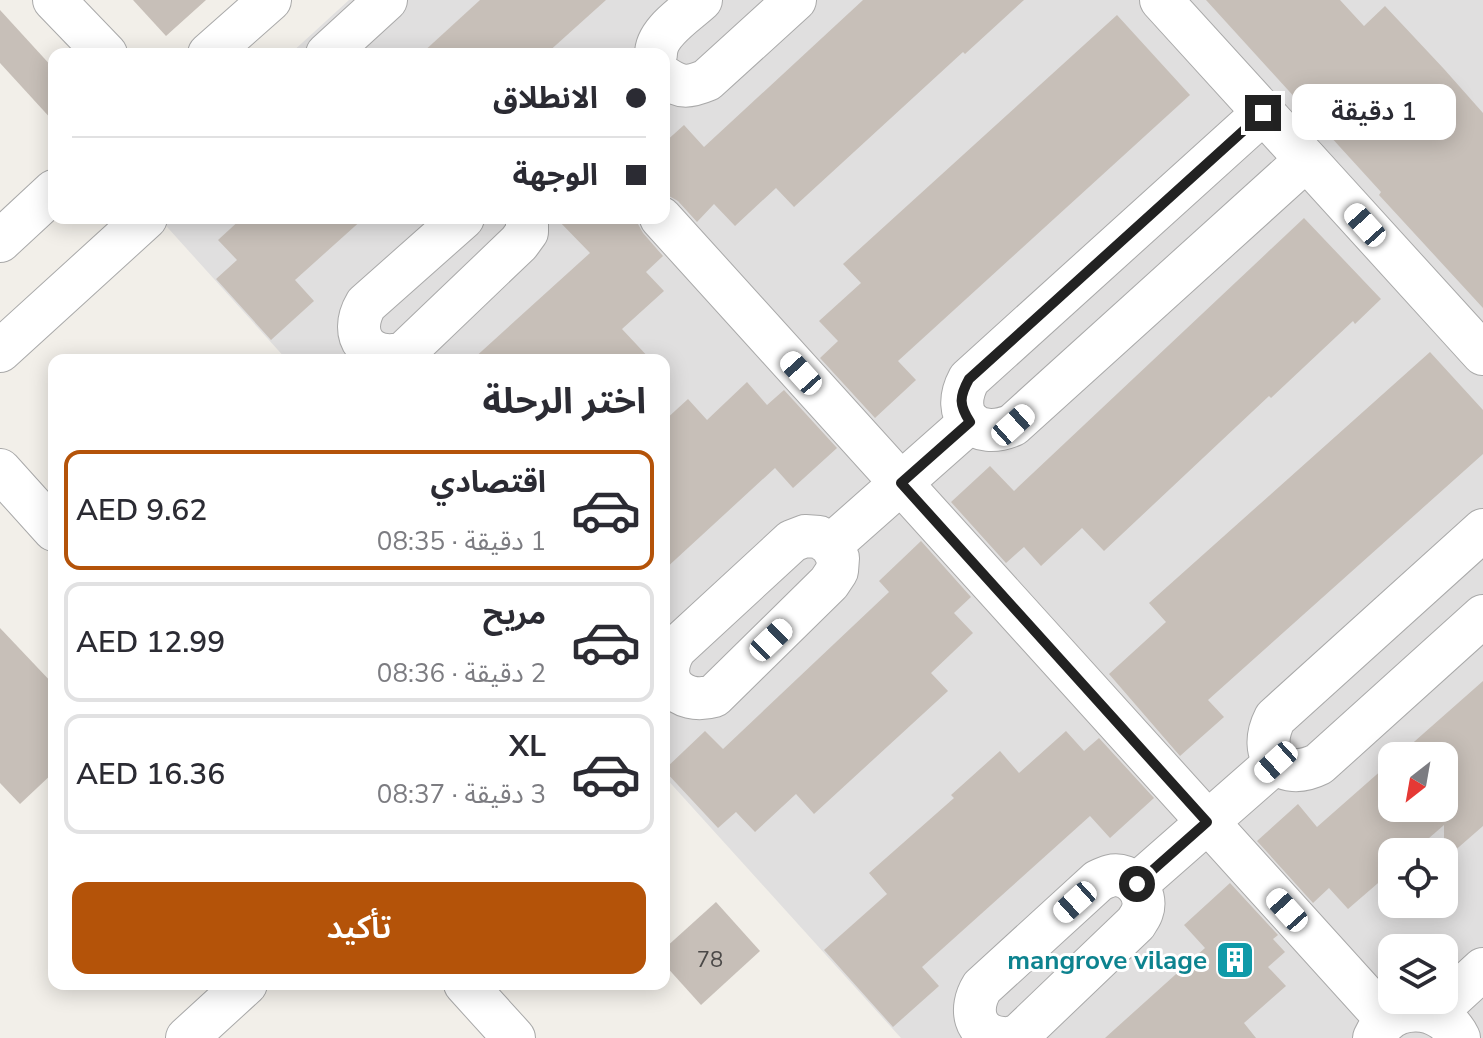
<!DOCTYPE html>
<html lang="ar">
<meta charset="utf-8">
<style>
:root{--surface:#fff;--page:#f2f2f3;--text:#2b2b33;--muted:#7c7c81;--line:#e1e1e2;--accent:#b45309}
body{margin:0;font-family:"Nunito Sans","Noto Sans Arabic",sans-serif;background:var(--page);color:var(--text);direction:rtl;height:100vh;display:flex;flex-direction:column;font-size:30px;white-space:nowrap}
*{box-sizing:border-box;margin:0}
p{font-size:26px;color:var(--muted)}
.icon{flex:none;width:44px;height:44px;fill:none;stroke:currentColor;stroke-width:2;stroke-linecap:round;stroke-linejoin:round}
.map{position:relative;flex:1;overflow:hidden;direction:ltr}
.panel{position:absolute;left:48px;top:354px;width:622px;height:636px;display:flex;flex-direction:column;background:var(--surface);border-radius:16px;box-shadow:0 4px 20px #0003;direction:rtl}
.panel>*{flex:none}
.top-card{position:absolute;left:48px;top:48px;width:622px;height:176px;border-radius:16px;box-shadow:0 4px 20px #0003;direction:rtl;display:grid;align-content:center;height:176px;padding:0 24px;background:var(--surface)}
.needle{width:52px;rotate:211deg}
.fabs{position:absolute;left:1378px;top:742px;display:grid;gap:16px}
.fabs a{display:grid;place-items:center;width:80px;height:80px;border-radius:16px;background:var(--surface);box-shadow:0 4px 20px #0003;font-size:40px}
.end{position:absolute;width:36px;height:36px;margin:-18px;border:10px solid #222;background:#fff;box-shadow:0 0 0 4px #fff}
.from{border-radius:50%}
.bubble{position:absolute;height:56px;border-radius:16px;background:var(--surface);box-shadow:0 4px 20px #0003;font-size:26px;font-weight:600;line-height:56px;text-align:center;direction:rtl}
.car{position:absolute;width:24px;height:48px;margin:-24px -12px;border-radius:10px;box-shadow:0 0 6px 2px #0007;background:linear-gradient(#fff 24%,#345 0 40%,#fff 0 76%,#345 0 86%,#fff 0)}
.top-card b{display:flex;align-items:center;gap:28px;height:76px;font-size:30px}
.top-card b+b{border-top:2px solid var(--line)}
.top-card i{width:20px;height:20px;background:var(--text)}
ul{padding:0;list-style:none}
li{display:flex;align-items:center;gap:24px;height:120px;margin:0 16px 12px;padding:0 8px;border:4px solid var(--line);border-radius:16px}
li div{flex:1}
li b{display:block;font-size:30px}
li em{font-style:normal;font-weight:600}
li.on{border-color:var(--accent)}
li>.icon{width:72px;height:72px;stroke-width:1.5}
h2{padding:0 24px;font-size:36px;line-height:96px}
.action{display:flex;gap:16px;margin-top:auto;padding:16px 24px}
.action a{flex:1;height:92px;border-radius:16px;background:var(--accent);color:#fff;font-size:32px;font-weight:600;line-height:92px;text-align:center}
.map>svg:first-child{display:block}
</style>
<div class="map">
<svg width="1483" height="1038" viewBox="0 0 1483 1038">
<rect width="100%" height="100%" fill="#f2efe9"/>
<path fill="#e0dfdf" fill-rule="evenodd" d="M349,0H1483V1038H901L664,776V360H287L159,218H664V54H290ZM1392,756H1444V808H1392ZM1392,852H1444V904H1392ZM1392,948H1444V1000H1392Z"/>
<g fill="#c7bfb8">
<polygon points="133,0 206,0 166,36"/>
<polygon points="480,0 606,0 546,54 421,54"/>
<polygon points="863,0 1024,0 965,54 963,52 794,207 776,188 735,226 714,204 697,222 678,201 669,196 664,195 664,143 684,125 704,147"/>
<polygon points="1206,0 1340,0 1364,26 1385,6 1444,69 1483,113 1483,308 1379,195 1381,192"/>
<polygon points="0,10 54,69 54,122 0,63"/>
<polygon points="1117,15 1190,95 898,361 916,380 875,418 820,358 838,341 819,321 861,283 843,264"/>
<polygon points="242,218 364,218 295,280 314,301 271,340 216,279 237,260 218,240"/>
<polygon points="556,218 638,218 638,224 643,233 663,256 646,272 664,291 622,329 651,360 472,360 590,253"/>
<polygon points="1304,218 1381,299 1355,324 1353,321 1271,398 1269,396 1104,551 1082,528 1041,566 1024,547 1006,563 951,502 990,466 1014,491"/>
<polygon points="1430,352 1483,410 1483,454 1208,700 1224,717 1180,756 1109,674 1166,622 1149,603"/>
<polygon points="747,382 767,405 784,390 837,448 793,488 775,468 664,570 664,421 688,399 707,420"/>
<polygon points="921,541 971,597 954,613 973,633 931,673 948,691 814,814 796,794 755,832 736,812 718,828 664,770 705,731 723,749 889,592 879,581"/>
<polygon points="0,628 54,685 54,772 20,804 0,783"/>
<polygon points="1483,681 1483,826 1444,860 1444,825 1413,852 1392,852 1392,871 1348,909 1329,888 1313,903 1257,841 1298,804 1317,827 1392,761 1392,808 1444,808 1444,756 1398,756"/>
<polygon points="1066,731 1084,751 1099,738 1154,798 1110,838 1090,816 922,967 939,986 893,1027 824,950 887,894 869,873 954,798 951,795 1000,751 1019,773"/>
<polygon points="1230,883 1278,935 1273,939 1285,952 1268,967 1286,986 1244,1023 1256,1038 1105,1038 1205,948 1184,925"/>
<polygon points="716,902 760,951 701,1005 664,964 664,949"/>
</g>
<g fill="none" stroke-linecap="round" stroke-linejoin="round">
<g stroke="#a9a9a9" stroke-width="44">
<g id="minor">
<polyline points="54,0 106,54"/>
<polyline points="1161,0 1483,354"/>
<polyline points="209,54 270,0"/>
<polyline points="327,54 386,0"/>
<path d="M656,54C656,32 686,14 701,0"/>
<path d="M664,77C681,88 688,88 707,80L795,0"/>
<path d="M1263,113L969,379C949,416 976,441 1013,425L1306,160"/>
<path d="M463,218L366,304C347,336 369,363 404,353L519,243L527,232V218"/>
<polyline points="661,218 1387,1020"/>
<polyline points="0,241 54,191"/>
<polyline points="0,351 146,218"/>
<polyline points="0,470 54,530"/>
<path d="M1483,530L1275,718C1256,755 1281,783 1319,764L1483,616"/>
<path d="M805,536L819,537L831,545L838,558L837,571L829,583L714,696C679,706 655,679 676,648L792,541Z"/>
<polyline points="831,545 970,422"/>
<polyline points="1137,884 1276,762"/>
<polyline points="465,984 514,1038"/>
<polyline points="1435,1013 1483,969"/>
<polyline points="187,1038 246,984"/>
<path d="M1002,1038C973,1035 969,1008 982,987L1098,881C1102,879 1106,877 1110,876C1130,871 1149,893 1142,912C1141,916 1138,919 1136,923L1019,1035L1009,1038"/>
<path d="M1374,1038C1391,1000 1442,1003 1459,1038"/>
</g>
</g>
<use href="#minor" stroke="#fff" stroke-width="42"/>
</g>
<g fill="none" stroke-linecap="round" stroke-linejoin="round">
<path stroke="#222" stroke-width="10" d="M1137,884L1207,822L901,483L970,422C959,405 959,397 969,379L1263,113"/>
</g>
<defs>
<g id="building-square" transform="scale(2)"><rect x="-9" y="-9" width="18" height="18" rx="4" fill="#0f9aa8" stroke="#fff"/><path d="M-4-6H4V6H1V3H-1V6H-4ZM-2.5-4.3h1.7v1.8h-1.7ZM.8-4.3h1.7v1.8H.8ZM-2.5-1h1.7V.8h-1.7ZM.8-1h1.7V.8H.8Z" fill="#fff"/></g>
</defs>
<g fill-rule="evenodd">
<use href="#building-square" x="1235" y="960"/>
</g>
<g text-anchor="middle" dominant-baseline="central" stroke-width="6" stroke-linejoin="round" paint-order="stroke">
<g font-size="22" fill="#4b4948">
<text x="710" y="960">78</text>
</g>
<g font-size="26" font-weight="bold" fill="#0d838f" stroke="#fff" text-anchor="end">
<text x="1207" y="960">mangrove vilage</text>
</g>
</g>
</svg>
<div class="fabs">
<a><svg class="needle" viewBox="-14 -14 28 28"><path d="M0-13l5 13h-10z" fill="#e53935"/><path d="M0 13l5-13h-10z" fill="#7c7c81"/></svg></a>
<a><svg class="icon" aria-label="locate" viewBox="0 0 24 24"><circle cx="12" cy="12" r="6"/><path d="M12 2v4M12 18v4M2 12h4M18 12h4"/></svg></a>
<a><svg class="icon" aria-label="layers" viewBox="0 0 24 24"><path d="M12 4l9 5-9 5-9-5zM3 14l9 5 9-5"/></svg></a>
</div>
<i class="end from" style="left:1137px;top:884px"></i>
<i class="end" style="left:1263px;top:113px"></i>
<div class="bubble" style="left:1292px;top:84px;width:164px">1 دقيقة</div>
<i class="car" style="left:1365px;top:225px;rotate:318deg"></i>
<i class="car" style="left:801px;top:373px;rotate:318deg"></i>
<i class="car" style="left:1013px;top:425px;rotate:48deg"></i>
<i class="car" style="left:771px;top:640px;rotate:46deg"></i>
<i class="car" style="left:1276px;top:762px;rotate:228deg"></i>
<i class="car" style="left:1075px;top:902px;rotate:228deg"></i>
<i class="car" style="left:1287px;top:910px;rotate:318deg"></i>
<div class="top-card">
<b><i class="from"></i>الانطلاق</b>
<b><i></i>الوجهة</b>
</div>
<section class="panel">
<h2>اختر الرحلة</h2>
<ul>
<li class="on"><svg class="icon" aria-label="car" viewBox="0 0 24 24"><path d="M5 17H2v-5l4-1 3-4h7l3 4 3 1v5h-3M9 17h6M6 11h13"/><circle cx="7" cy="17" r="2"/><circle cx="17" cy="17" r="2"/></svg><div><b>اقتصادي</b><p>1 دقيقة · 08:35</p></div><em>AED 9.62</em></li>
<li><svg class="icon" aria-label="car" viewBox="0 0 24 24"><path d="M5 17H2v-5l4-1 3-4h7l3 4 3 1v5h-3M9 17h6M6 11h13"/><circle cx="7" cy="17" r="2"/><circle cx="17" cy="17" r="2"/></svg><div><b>مريح</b><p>2 دقيقة · 08:36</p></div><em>AED 12.99</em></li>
<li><svg class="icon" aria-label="car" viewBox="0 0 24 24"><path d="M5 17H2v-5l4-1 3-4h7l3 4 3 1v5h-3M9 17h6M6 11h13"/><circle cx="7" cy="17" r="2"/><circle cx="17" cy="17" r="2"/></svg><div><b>XL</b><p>3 دقيقة · 08:37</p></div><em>AED 16.36</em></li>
</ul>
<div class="action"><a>تأكيد</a></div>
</section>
</div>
